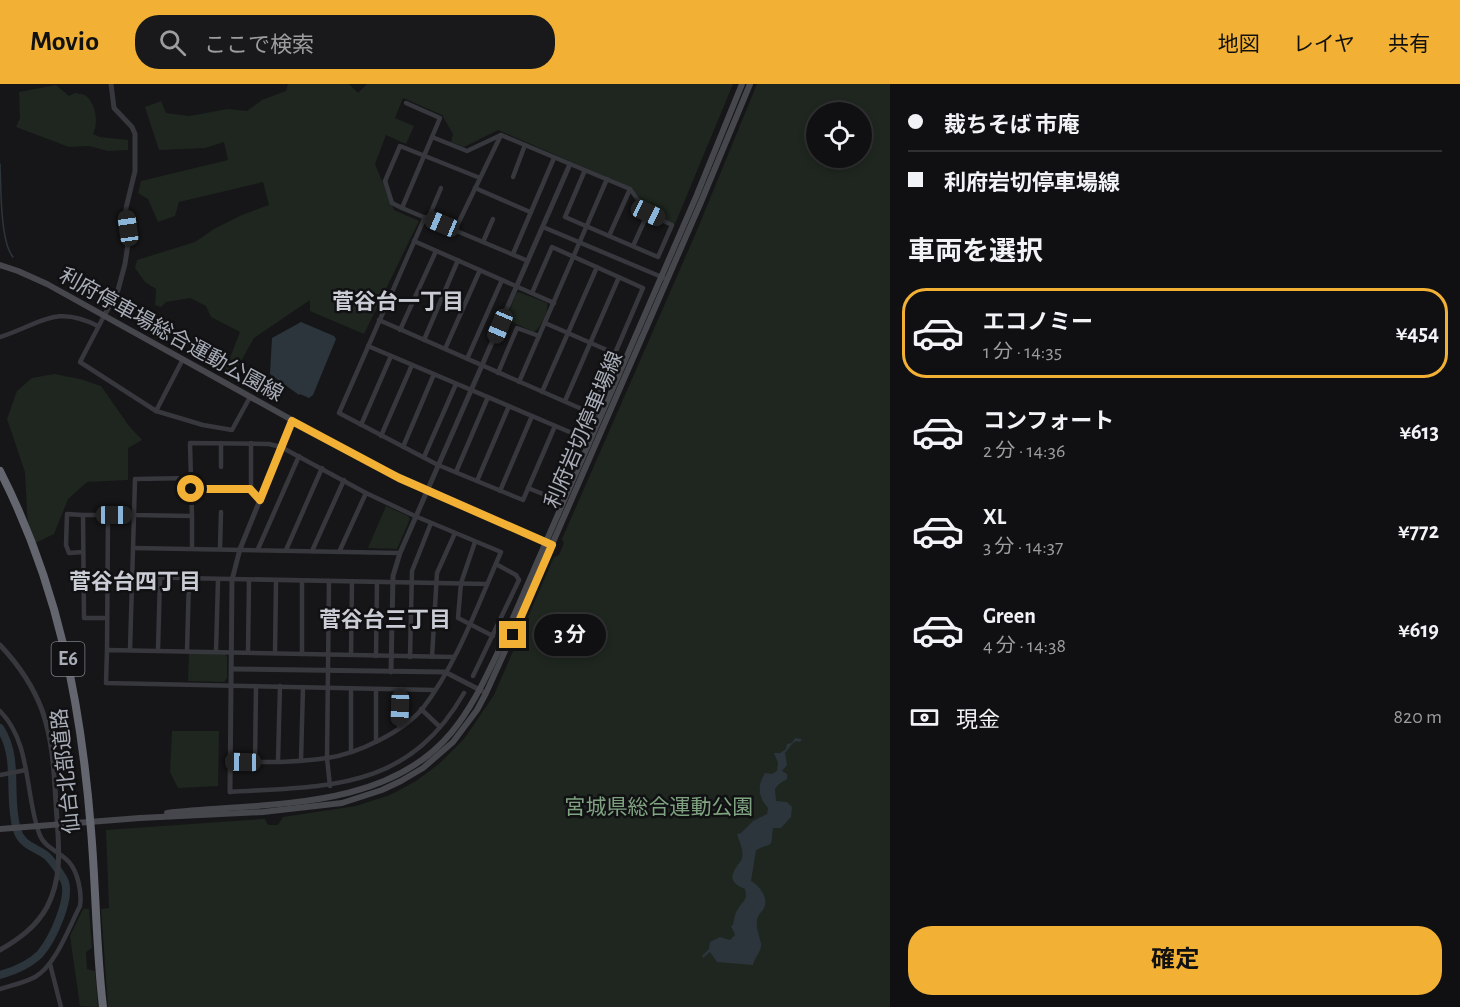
<!DOCTYPE html>
<html lang="ja">
<meta charset="utf-8">
<style>
:root{--surface:#101012;--page:#19191b;--text:#f1f3f6;--muted:#9c9d9f;--line:#303032;--accent:#f2b134}
body{margin:0;font-family:"Alegreya Sans","Noto Sans JP",sans-serif;background:var(--page);color:var(--text);height:100vh;display:flex;flex-direction:column;font-size:22px;white-space:nowrap}
*{box-sizing:border-box;margin:0}
p{font-size:20px;color:var(--muted)}
.icon{flex:none;width:33px;height:33px;fill:none;stroke:currentColor;stroke-width:2;stroke-linecap:round;stroke-linejoin:round}
.map{position:relative;flex:1;overflow:hidden}
.details{display:flex;flex-direction:column;background:var(--surface);width:570px}
.details>*{flex:none}
.hud{display:grid;align-content:center;height:132px;padding:0 18px;background:var(--surface)}
.controls{position:absolute;left:806px;top:18px;display:grid;gap:12px}
.controls a{display:grid;place-items:center;width:66px;height:66px;border-radius:50%;background:var(--surface);box-shadow:0 3px 9px #0003,0 0 0 2px var(--line);font-size:30px}
.end{position:absolute;width:27px;height:27px;margin:-14px;border:8px solid #f2b134;background:#111;box-shadow:0 0 0 3px #111}
.from{border-radius:50%}
.bubble{position:absolute;height:42px;border-radius:21px;background:var(--surface);box-shadow:0 3px 9px #0003,0 0 0 2px var(--line);font-size:20px;font-weight:700;line-height:42px;text-align:center}
.car{position:absolute;width:18px;height:36px;margin:-18px -9px;border-radius:8px;box-shadow:0 0 4px 2px #0007;background:linear-gradient(#222 24%,#8ab4d8 0 40%,#222 0 76%,#8ab4d8 0 86%,#222 0)}
.hud b{display:flex;align-items:center;gap:21px;height:57px;font-size:22px}
.hud b+b{border-top:2px solid var(--line)}
.hud i{width:15px;height:15px;background:var(--text)}
ul{padding:0;list-style:none}
li{display:flex;align-items:center;gap:18px;height:90px;margin:0 12px 9px;padding:0 6px;border:3px solid transparent;border-radius:24px}
li div{flex:1}
li b{display:block;font-size:22px}
li em{font-style:normal;font-weight:700}
li.current{border-color:var(--accent)}
li>.icon{width:54px;height:54px;stroke-width:1.5}
h2{padding:0 18px;font-size:27px;line-height:72px}
.pay{display:flex;align-items:center;gap:15px;height:66px;padding:0 18px;font-size:22px}
.pay p{margin-inline-start:auto}
.cta{display:flex;gap:12px;margin-top:auto;padding:12px 18px}
.cta a{flex:1;height:69px;border-radius:24px;background:var(--accent);color:#111;font-size:24px;font-weight:700;line-height:69px;text-align:center}
header{display:flex;align-items:center;gap:36px;box-sizing:border-box;height:84px;padding:0 30px;background:var(--accent);color:#111}
header strong{font-size:28px}
nav{display:flex;gap:33px;margin-inline-start:auto;font-size:21px}
.search{width:420px;height:54px;background:var(--page);display:flex;align-items:center;gap:15px;box-sizing:border-box;padding:0 21px;border-radius:24px;color:var(--muted);font-size:22px}
main{display:flex;flex:1;min-height:0}
.map>svg:first-child{display:block}
</style>
<header>
<strong>Movio</strong>
<div class="search"><svg class="icon" aria-label="search" viewBox="0 0 24 24"><circle cx="10" cy="10" r="6"/><path d="M15 15l6 6"/></svg>ここで検索</div>
<nav><a>地図</a><a>レイヤ</a><a>共有</a></nav>
</header>
<main>
<div class="map">
<svg width="890" height="923" viewBox="0 0 890 923">
<rect width="100%" height="100%" fill="#161618"/>
<g fill="#1e261f" fill-rule="evenodd">
<polygon points="288,0 349,0 358,9 367,0 733,0 675,140 650,127 632,104 498,46 464,63 451,58 453,50 442,31 403,14 395,34 414,42 406,60 386,51 375,80 394,126 419,137 364,250 310,227 310,216 254,254 232,293 224,289 240,248 211,233 206,222 190,214 166,218 161,223 155,221 156,205 145,198 135,184 137,176 195,158 214,145 242,131 269,121 263,98 179,118 175,132 158,138 148,115 138,109 141,97 228,76 224,58 205,64 159,66 145,23 161,17 166,29 189,32 228,25 247,27 262,16 286,7"/>
<path d="M757,0H890V923H108L101,825L109,824L106,746L262,735H265L268,741H278L283,733L356,722L390,711L416,697L439,680L464,655L494,611L554,473L559,471L564,459L562,455L695,151ZM816,28H861V74H816Z"/>
<path d="M56,1L69,12L75,9C76,9 84,11 85,11C96,19 99,39 93,50L100,53L128,56V66L108,67L89,62L69,63L16,43L20,34L19,8Z"/>
<path d="M519,208L547,219C549,227 541,243 534,248L510,237L507,233L516,210Z"/>
<polygon points="54,290 80,295 101,302 129,342 142,356 128,364 128,396 87,398 68,415 54,450 29,462 25,388 7,335 17,307 32,294"/>
<polygon points="386,422 408,432 410,435 397,465 368,464"/>
<polygon points="224,569 227,573 227,594 224,598 188,597 189,570"/>
<polygon points="172,647 219,647 218,702 178,704 170,688"/>
<polygon points="83,825 89,825 92,864 86,868 87,885 95,887 98,923 80,922 70,852"/>
</g>
<g fill="#2c353c">
<polygon points="301,238 334,252 336,255 313,311 309,314 300,310 299,311 270,290 272,254"/>
<path d="M795,654L802,655L800,658L796,657L792,660L785,669L787,681L782,687L787,690V695L779,700L775,705L776,717L787,718L792,723L791,733L781,744H773C770,766 775,757 756,766L751,797C759,801 769,814 764,824C762,828 758,830 757,836C756,845 759,851 761,859C763,866 754,874 753,881L717,878L710,868L703,874L702,872L709,865L710,858L720,853L730,856L735,851L731,842L733,841C734,836 735,829 738,825C743,816 748,816 745,805C733,800 728,795 737,782C738,780 742,777 742,774C744,766 739,757 737,750L741,749L753,737L767,730L768,724C758,713 757,702 765,689L772,690L777,687L778,679L774,669H780L786,665L787,660L792,659Z"/>
</g>
<g fill="none" stroke-linecap="round" stroke-linejoin="round">
<path stroke="#2c353c" stroke-width="1.5" d="M0,80C1,102 0,158 13,173"/>
<path stroke="#2c353c" stroke-width="8" d="M0,644C20,675 7,711 17,746C22,762 36,763 47,772C53,778 59,787 63,794C74,811 52,856 40,870C30,880 14,887 0,891"/>
<g stroke="#37383d" stroke-width="4.5">
<polyline points="406,19 440,34 432,53"/>
<polyline points="513,93 525,61"/>
<polyline points="475,104 530,128"/>
<polyline points="402,124 392,119 385,97 400,62 480,94"/>
<polyline points="425,133 339,329 438,381 523,416 555,342"/>
<polyline points="428,135 441,104"/>
<polyline points="543,143 664,194"/>
<polyline points="455,146 501,51"/>
<polyline points="609,152 630,105"/>
<polyline points="414,157 554,219"/>
<polyline points="483,158 493,135"/>
<polyline points="633,162 648,129"/>
<polyline points="513,170 554,74"/>
<polyline points="528,177 402,124 432,53 467,67 501,51 630,105 648,129 672,141 658,173 565,133 585,86"/>
<polyline points="104,232 80,278 156,327 203,341 232,346 250,313"/>
<polyline points="379,236 600,333"/>
<polyline points="545,239 616,270"/>
<polyline points="400,246 436,167"/>
<path d="M0,253C41,240 55,220 98,242"/>
<polyline points="424,256 458,176"/>
<polyline points="368,262 579,352"/>
<polyline points="445,265 480,186"/>
<polyline points="467,275 502,196"/>
<polyline points="498,289 517,244 539,252"/>
<polyline points="519,298 607,95"/>
<polyline points="542,308 597,183"/>
<polyline points="565,317 619,193"/>
<polyline points="156,327 183,275"/>
<polyline points="361,341 391,272"/>
<polyline points="381,352 412,281"/>
<polyline points="403,363 434,290"/>
<polyline points="424,373 456,300"/>
<polyline points="221,383 221,359"/>
<polyline points="456,388 488,313"/>
<path d="M190,394L135,395L134,431L192,432L190,359L269,360L281,363L366,409L415,432L501,468C478,520 458,578 423,624C403,648 357,670 327,674C295,679 262,678 230,678"/>
<polyline points="477,397 509,322"/>
<polyline points="528,404 553,414 643,204 552,163 532,209"/>
<polyline points="191,405 251,405 260,416"/>
<polyline points="251,405 251,359"/>
<polyline points="500,407 532,332"/>
<polyline points="83,431 67,430 66,461 69,469 83,468"/>
<polyline points="475,458 461,499 458,534 493,552"/>
<polyline points="133,464 400,469"/>
<polyline points="192,464 192,432"/>
<polyline points="220,464 221,428"/>
<polyline points="258,465 299,372"/>
<polyline points="286,466 322,384"/>
<polyline points="340,466 366,409"/>
<polyline points="312,467 344,396"/>
<polyline points="84,492 487,500"/>
<polyline points="329,497 327,674 330,702"/>
<polyline points="107,534 84,534 83,431 134,431 130,566"/>
<polyline points="107,566 108,431"/>
<polyline points="158,566 160,494"/>
<polyline points="187,567 189,495"/>
<polyline points="216,567 218,496"/>
<polyline points="248,568 249,496"/>
<polyline points="275,569 276,497"/>
<polyline points="302,570 302,497"/>
<polyline points="351,571 352,497"/>
<polyline points="376,572 377,498"/>
<polyline points="410,573 412,487 431,439"/>
<polyline points="432,573 437,489 455,449"/>
<polyline points="473,592 519,496 516,491 496,480"/>
<polyline points="434,606 106,599 107,566 454,573"/>
<polyline points="421,625 440,643"/>
<path d="M0,627C31,658 25,710 39,749C44,764 59,767 69,778C78,788 82,809 80,822C69,843 56,881 35,893C24,899 12,901 0,905"/>
<polyline points="399,643 401,605"/>
<polyline points="376,658 376,605"/>
<polyline points="351,668 351,604"/>
<polyline points="301,676 303,603"/>
<polyline points="278,677 280,602"/>
<polyline points="255,678 256,602"/>
<polyline points="0,691 26,686"/>
<path d="M230,708C328,702 408,707 464,609"/>
<polyline points="50,880 61,923"/>
</g>
<g stroke="#37383d" stroke-width="5">
<polyline points="104,232 118,206 125,180 129,153 126,124 135,87 135,50 132,43 114,24 111,0"/>
<path d="M0,561C17,579 33,602 42,626C53,657 54,688 56,720C58,755 64,791 47,823C36,843 19,855 0,866"/>
<polyline points="232,585 445,588 482,607"/>
<polyline points="391,588 393,492 400,469 570,80"/>
<polyline points="230,708 232,496 240,465 292,337"/>
</g>
<g stroke="#45474d" stroke-width="6">
<polyline points="0,181 18,187 47,200 373,381 549,459"/>
<path d="M167,729C261,718 384,729 451,649C472,624 485,595 499,566L696,113L742,0"/>
<polyline points="0,745 140,734 263,728 342,719 382,706 401,697 423,684 453,658 477,626 486,609 520,534 701,118 750,0"/>
</g>
<path stroke="#63666e" stroke-width="8" d="M0,387C58,501 81,619 91,746C96,805 96,864 103,923"/>
</g>
<g fill="none" stroke-linecap="round" stroke-linejoin="round">
<polyline stroke="#f2b134" stroke-width="8" points="191,405 250,405 260,416 292,337 399,394 552,461 513,551"/>
</g>
<g text-anchor="middle" dominant-baseline="central" stroke-width="5" stroke-linejoin="round" paint-order="stroke">
<rect fill="#111113" stroke="#7b7e86" stroke-width="1.5" x="51.5" y="558" width="33" height="34" rx="4.5"/>
<g font-size="20" font-weight="bold" fill="#a8adb8">
<text x="68" y="575">E6</text>
</g>
<g font-size="21" fill="#a8adb8" stroke="#111113">
<text transform="translate(171 251) rotate(29)">利府停車場総合運動公園線</text>
<text transform="translate(584 346) rotate(-67)">利府岩切停車場線</text>
<text transform="translate(66 687) rotate(-96)">仙台北部道路</text>
</g>
<g font-size="21" fill="#7fa381" stroke="#111113">
<text x="659" y="723">宮城県総合運動公園</text>
</g>
<g font-size="22" font-weight="bold" fill="#c9ccd4" stroke="#111113">
<text x="398" y="218">菅谷台一丁目</text>
<text x="135" y="498">菅谷台四丁目</text>
<text x="385" y="536">菅谷台三丁目</text>
</g>
</g>
</svg>
<div class="controls">
<a><svg class="icon" aria-label="locate" viewBox="0 0 24 24"><circle cx="12" cy="12" r="6"/><path d="M12 2v4M12 18v4M2 12h4M18 12h4"/></svg></a>
</div>
<i class="end from" style="left:191px;top:405px"></i>
<i class="end" style="left:513px;top:551px"></i>
<div class="bubble" style="left:534px;top:530px;width:72px">3 分</div>
<i class="car" style="left:648px;top:129px;rotate:115deg"></i>
<i class="car" style="left:442px;top:140px;rotate:293deg"></i>
<i class="car" style="left:128px;top:144px;rotate:352deg"></i>
<i class="car" style="left:500px;top:242px;rotate:203deg"></i>
<i class="car" style="left:114px;top:431px;rotate:90deg"></i>
<i class="car" style="left:400px;top:624px;rotate:182deg"></i>
<i class="car" style="left:243px;top:678px;rotate:271deg"></i>
</div>
<section class="details">
<div class="hud">
<b><i class="from"></i>裁ちそば 市庵</b>
<b><i></i>利府岩切停車場線</b>
</div>
<h2>車両を選択</h2>
<ul>
<li class="current"><svg class="icon" aria-label="car" viewBox="0 0 24 24"><path d="M5 17H2v-5l4-1 3-4h7l3 4 3 1v5h-3M9 17h6M6 11h13"/><circle cx="7" cy="17" r="2"/><circle cx="17" cy="17" r="2"/></svg><div><b>エコノミー</b><p>1 分 · 14:35</p></div><em>¥454</em></li>
<li><svg class="icon" aria-label="car" viewBox="0 0 24 24"><path d="M5 17H2v-5l4-1 3-4h7l3 4 3 1v5h-3M9 17h6M6 11h13"/><circle cx="7" cy="17" r="2"/><circle cx="17" cy="17" r="2"/></svg><div><b>コンフォート</b><p>2 分 · 14:36</p></div><em>¥613</em></li>
<li><svg class="icon" aria-label="car" viewBox="0 0 24 24"><path d="M5 17H2v-5l4-1 3-4h7l3 4 3 1v5h-3M9 17h6M6 11h13"/><circle cx="7" cy="17" r="2"/><circle cx="17" cy="17" r="2"/></svg><div><b>XL</b><p>3 分 · 14:37</p></div><em>¥772</em></li>
<li><svg class="icon" aria-label="car" viewBox="0 0 24 24"><path d="M5 17H2v-5l4-1 3-4h7l3 4 3 1v5h-3M9 17h6M6 11h13"/><circle cx="7" cy="17" r="2"/><circle cx="17" cy="17" r="2"/></svg><div><b>Green</b><p>4 分 · 14:38</p></div><em>¥619</em></li>
</ul>
<div class="pay"><svg class="icon" aria-label="cash" viewBox="0 0 24 24"><path d="M3 7h18v10H3z"/><circle cx="12" cy="12" r="2"/></svg>現金<p>820 m</p></div>
<div class="cta"><a>確定</a></div>
</section>
</main>
